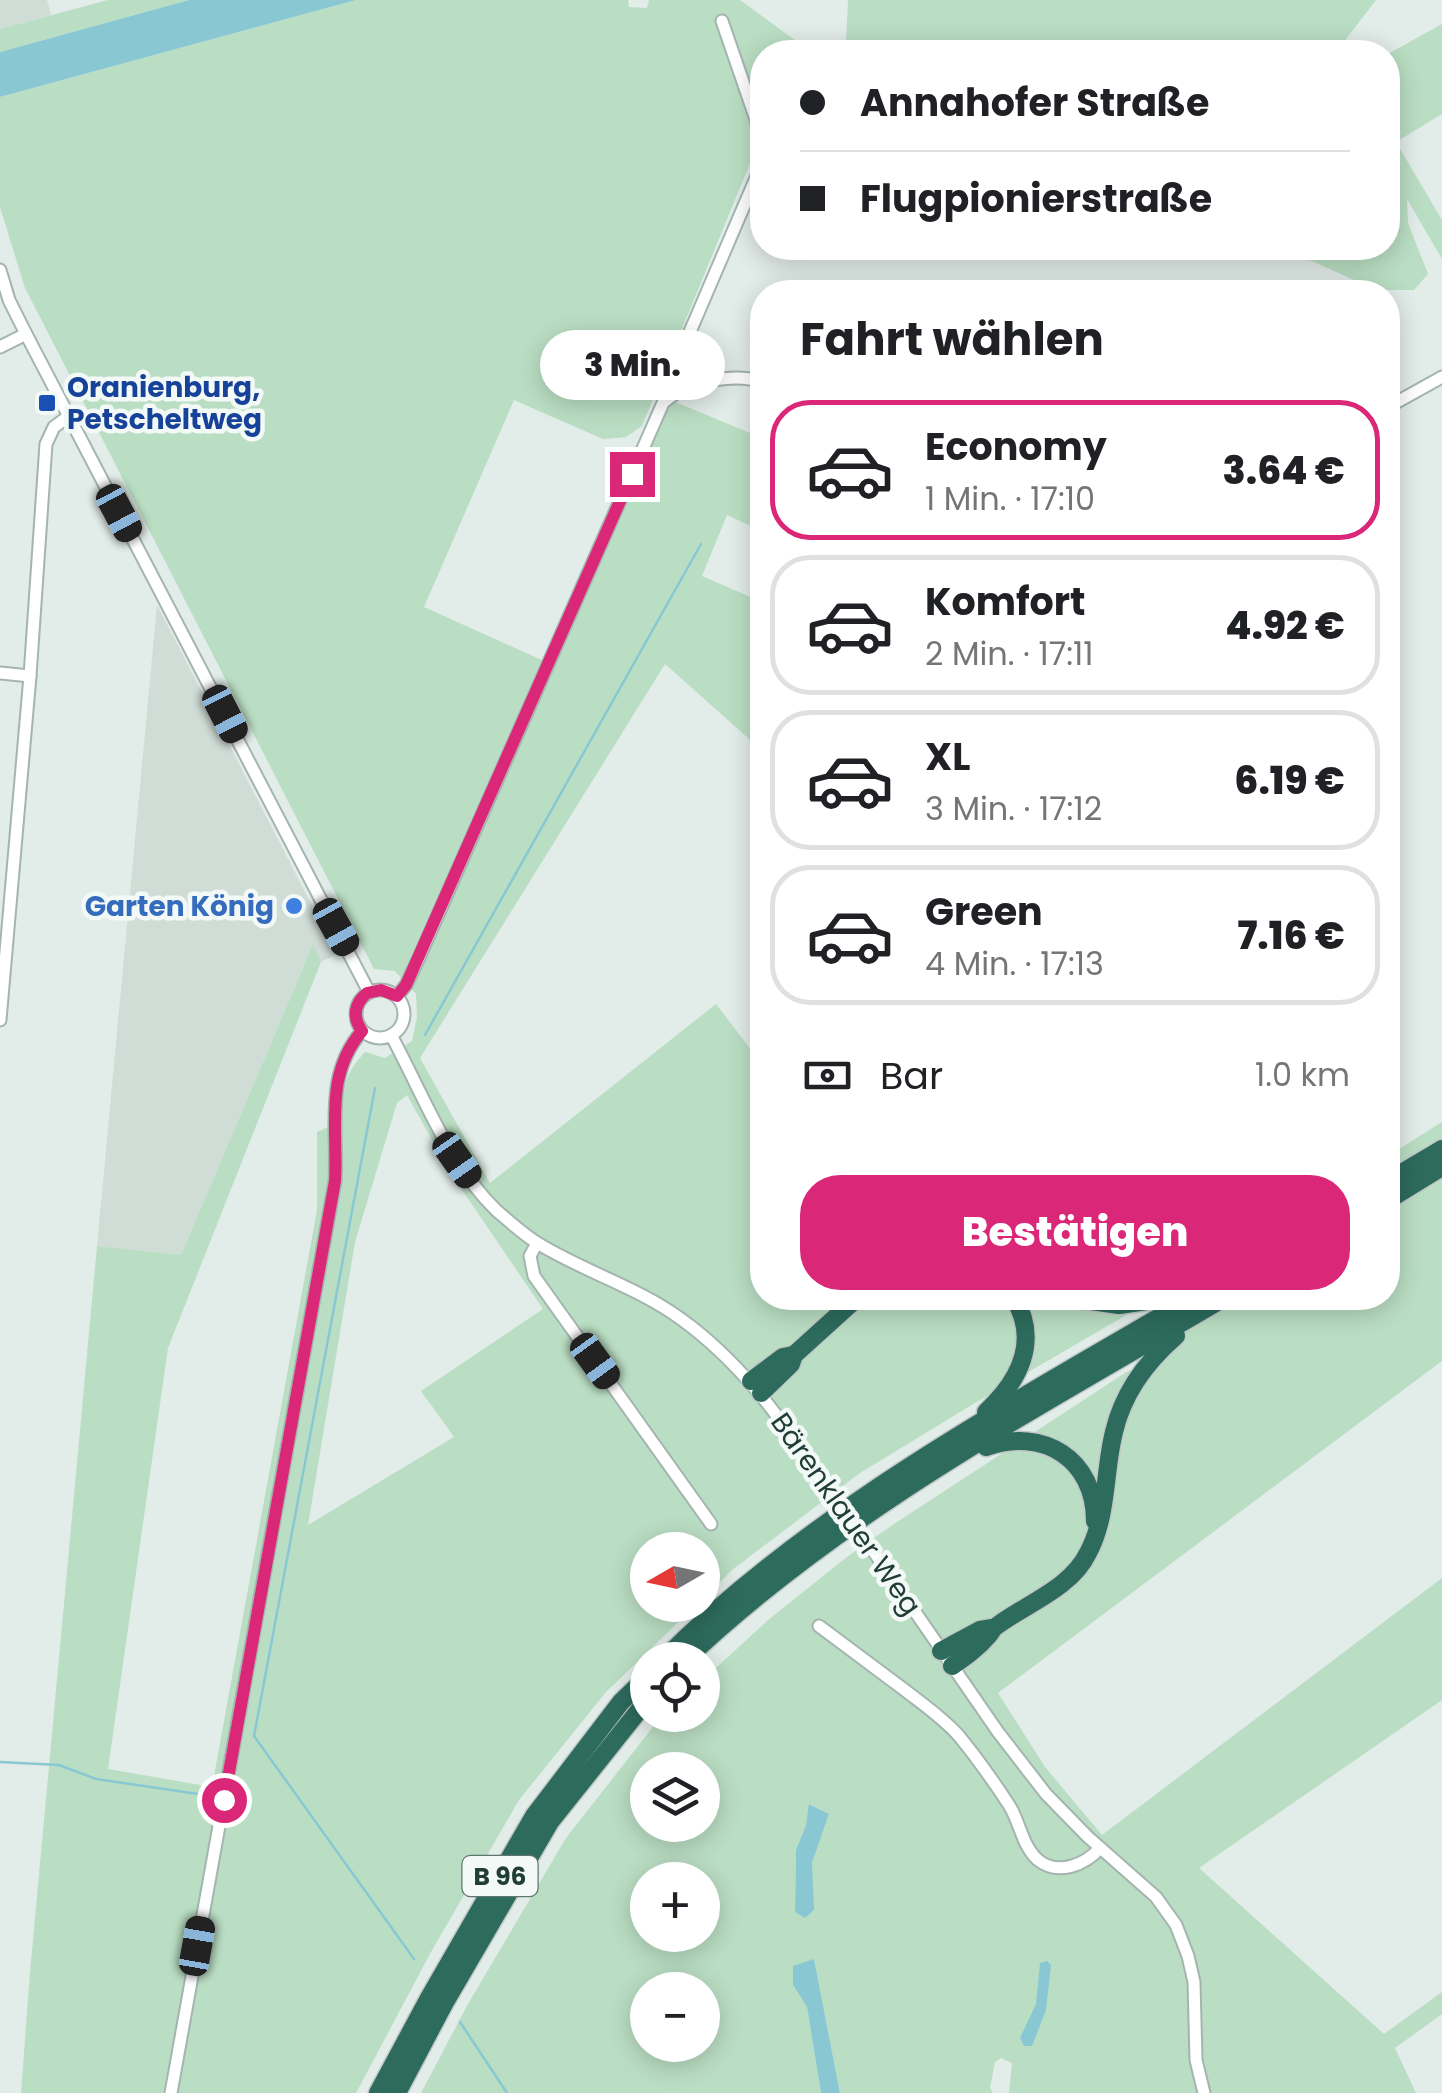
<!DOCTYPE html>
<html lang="de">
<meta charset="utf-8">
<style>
:root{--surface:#fff;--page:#f6f6f6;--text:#202124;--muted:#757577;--line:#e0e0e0;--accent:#db2777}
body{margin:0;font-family:Poppins,sans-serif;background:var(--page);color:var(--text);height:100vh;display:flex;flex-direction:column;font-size:38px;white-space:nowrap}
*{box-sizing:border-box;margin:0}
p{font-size:32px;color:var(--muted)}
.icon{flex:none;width:55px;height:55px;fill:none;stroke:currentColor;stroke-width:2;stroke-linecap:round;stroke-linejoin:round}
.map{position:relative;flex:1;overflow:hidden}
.side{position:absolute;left:750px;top:280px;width:650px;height:1030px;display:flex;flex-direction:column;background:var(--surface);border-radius:40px;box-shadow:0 5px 25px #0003}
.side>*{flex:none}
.banner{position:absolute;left:750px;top:40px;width:650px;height:220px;border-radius:40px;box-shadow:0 5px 25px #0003;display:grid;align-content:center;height:220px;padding:0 50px;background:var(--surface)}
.needle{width:65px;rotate:261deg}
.controls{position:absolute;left:630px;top:1532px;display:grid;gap:20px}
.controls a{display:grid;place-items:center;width:90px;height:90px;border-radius:50%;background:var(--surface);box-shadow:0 5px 25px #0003;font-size:50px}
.end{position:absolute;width:45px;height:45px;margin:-22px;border:12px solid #db2777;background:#fff;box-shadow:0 0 0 5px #fff}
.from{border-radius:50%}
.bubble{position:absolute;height:70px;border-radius:35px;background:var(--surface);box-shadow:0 5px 25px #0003;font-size:32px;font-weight:800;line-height:70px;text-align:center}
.car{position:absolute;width:30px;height:60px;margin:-30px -15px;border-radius:12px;box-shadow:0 0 8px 2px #0007;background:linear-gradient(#222 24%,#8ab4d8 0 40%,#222 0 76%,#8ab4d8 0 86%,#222 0)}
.banner b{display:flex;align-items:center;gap:35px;height:95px;font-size:38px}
.banner b+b{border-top:2px solid var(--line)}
.banner i{width:25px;height:25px;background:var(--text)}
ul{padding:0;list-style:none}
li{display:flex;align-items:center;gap:30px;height:140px;margin:0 20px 15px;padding:0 30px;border:5px solid var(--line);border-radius:40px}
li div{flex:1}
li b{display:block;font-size:38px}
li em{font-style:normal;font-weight:800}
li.current{border-color:var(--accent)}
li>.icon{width:90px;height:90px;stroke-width:1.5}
h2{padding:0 50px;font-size:45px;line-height:120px}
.pay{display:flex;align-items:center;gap:25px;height:110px;padding:0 50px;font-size:38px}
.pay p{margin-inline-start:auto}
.cta{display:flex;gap:20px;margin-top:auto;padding:20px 50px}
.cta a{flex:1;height:115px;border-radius:40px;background:var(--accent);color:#fff;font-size:40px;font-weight:800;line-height:115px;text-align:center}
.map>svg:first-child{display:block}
</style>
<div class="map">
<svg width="1442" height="2093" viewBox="0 0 1442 2093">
<rect width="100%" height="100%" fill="#e2ece8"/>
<g fill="#d0dcd6">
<polygon points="0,0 47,0 51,15 0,29"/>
<polygon points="157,605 337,954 321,962 312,946 181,1255 97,1246"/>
</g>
<g fill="#badec3" fill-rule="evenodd">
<polygon points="108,0 189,0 0,52 0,29"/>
<path d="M356,0H628L629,7L647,8L649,0H740L811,52H762V134L642,426L626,437L603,439L514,400L424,607L555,666L660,416L673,401L762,438V531L727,515L702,576L762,602V757L748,738L665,664L420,1058L490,1183L716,1004L762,1064V1298H1149L1123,1317L970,1406L860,1473L732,1570L703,1599L702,1550H648V1605H696L606,1692L519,1800L431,1952L356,2093H21L30,1972L97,1246L181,1255L313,944L321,962L168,1348L108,1769L212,1787L317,1210V1132L340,1122C345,1090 342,1076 365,1052L385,1058L412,1041L417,1017L416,994L395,971L374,969L25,288L0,207V97ZM407,1095L450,1172L543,1309L421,1391L454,1437L308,1525L355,1242L397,1103Z"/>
<polygon points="848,0 1376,0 1336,52 863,52 846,44"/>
<polygon points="1442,24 1442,114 1396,142 1442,220 1442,259 1407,199 1408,223 1428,274 1414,290 1376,290 1283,248 1388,248 1388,54"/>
<path d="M1442,1122V1361L998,1693L1045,1767L1102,1835L1442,1578V1700L1199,1868L1384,2034L1442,1992V2014L1395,2048L1416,2093H1009L1012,2063L1001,2058L995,2062L990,2088L993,2093H840L814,1960L793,1985L807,2007L821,2093H421L468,2004L566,1838L656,1723L664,1715H702L703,1680L768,1620L847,1557L894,1524L1125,1373L1185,1342L1161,1298H1388V1156ZM648,1770H702V1825H648ZM810,1804L829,1814L795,1912L796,1851L806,1825ZM648,1880H702V1935H648ZM648,1990H702V2045H648Z"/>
</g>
<g fill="#89c8d3">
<polygon points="189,0 356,0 0,97 0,52"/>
<polygon points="809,1804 829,1814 812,1863 814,1910 805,1918 795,1912 796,1850 806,1825"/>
<polygon points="814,1959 840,2093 821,2093 807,2007 793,1985 793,1966"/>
<polygon points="1047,1961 1051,1965 1046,2010 1032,2046 1024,2046 1020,2038 1036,2004 1040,1963"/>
</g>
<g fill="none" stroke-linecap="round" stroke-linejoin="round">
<g stroke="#89c8d3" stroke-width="2.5">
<polyline points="425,1035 701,544"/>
<polyline points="375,1088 254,1736 414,1959"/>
<polyline points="0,1762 59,1765 96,1779 205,1795"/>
<polyline points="460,2022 507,2093"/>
</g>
<g stroke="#a4b4af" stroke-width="15">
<g id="minor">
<polyline points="722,21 762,137"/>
<polyline points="0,270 9,300 26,334 369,992"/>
<polyline points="0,347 26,334"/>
<polyline points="674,369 762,164"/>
<polyline points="1388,407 1442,377"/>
<polyline points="0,673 30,676"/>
<circle cx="380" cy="1014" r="24"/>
<path d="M397,996L406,985L418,960L663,403C685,382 734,372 762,382"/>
<polyline points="0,1020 30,676 46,444 54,427 69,416"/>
<path d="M391,1035C423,1094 448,1164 497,1211C510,1222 524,1235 539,1244C585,1272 637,1287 681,1319C745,1365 786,1427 831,1490"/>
<polyline points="537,1243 530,1256 534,1276 711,1524"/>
<polyline points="867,1542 998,1732 1046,1794 1088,1837 1156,1897 1176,1925 1188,1956 1194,1982 1196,2060 1204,2093"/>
<path d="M819,1626C848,1648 877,1669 906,1691C924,1705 944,1719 959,1736C977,1758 994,1782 1009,1805C1020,1822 1022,1846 1038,1860C1058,1876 1085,1865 1100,1848"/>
<path d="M171,2093L335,1181C338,1128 324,1075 362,1031"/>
</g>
</g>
<g stroke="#c1c9c7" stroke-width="21">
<g id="highway">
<polyline points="1388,1181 1442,1149"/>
<polyline points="1388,1200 1442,1167"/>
<polyline points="1070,1298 1119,1305 1167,1298"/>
<polyline points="751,1381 783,1357 793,1355"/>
<polyline points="761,1393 791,1364 794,1355 857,1298"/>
<path d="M986,1412C1019,1381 1040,1341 1014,1298"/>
<path d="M986,1447C1043,1427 1095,1459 1095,1521"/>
<polyline points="941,1651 980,1630 992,1628"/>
<path d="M663,1660C815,1508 1009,1406 1192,1298"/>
<path d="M685,1660C843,1510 1038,1408 1224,1298"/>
<path d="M952,1666C965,1657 978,1648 988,1636C996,1627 988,1632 998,1625C1028,1603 1071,1588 1088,1553C1108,1516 1104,1471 1114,1432C1123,1393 1146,1362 1176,1336"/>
<polyline points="378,2093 429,1998 534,1816 621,1702 648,1676"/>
<polyline points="397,2093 444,2004 550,1822 648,1699"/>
</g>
</g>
<use href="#minor" stroke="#fff" stroke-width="11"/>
<use href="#highway" stroke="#2d6b5d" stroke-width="18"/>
<g stroke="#a4b4af" stroke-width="15" stroke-linecap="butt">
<polyline id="minor-bridge" points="831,1490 867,1542"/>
</g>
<use href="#minor-bridge" stroke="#fff" stroke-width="11"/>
</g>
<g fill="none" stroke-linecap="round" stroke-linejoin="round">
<path stroke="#db2777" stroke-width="12" d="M224,1800L335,1181C338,1128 324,1075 362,1031C352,1017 354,1004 367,993L381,990L397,996L406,985L632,474"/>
</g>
<rect fill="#1a4fb4" stroke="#f2f9f6" stroke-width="4" x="37" y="393" width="20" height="20" rx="5"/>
<circle fill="#3f7fe0" stroke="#f2f9f6" stroke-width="4" cx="294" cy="906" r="10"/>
<g text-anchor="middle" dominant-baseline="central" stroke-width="9" stroke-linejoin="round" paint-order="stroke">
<rect fill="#f2f9f6" stroke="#607670" stroke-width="2.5" x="462.5" y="1856" width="75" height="40" rx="8"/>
<g font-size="25" font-weight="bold" fill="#213e36">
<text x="500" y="1876">B 96</text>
</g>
<g font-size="28" font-weight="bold" fill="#164399" stroke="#f2f9f6" text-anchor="start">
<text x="67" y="387">Oranienburg,<tspan x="67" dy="32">Petscheltweg</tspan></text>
</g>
<g font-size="28" font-weight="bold" fill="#366cbe" stroke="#f2f9f6" text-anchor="end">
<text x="274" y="906">Garten König</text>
</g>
<g font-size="28" fill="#213e36" stroke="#f2f9f6">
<text transform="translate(846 1514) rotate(55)">Bärenklauer Weg</text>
</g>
</g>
</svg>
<div class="controls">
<a><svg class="needle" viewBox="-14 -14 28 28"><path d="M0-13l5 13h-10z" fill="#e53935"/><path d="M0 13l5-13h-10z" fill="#757577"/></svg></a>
<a><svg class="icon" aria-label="locate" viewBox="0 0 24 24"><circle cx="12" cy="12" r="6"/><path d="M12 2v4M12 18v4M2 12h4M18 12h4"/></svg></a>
<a><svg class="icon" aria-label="layers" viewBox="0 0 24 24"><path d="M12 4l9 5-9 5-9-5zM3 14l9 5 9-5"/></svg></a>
<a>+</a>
<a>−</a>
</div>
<i class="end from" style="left:224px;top:1800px"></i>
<i class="end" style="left:632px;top:474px"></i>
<div class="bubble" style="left:540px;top:330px;width:185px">3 Min.</div>
<i class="car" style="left:119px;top:513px;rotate:152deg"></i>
<i class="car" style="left:225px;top:714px;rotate:153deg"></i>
<i class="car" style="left:336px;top:927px;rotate:151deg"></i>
<i class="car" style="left:457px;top:1160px;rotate:145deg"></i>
<i class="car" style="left:595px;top:1361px;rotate:144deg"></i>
<i class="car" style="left:197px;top:1946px;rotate:10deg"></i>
<div class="banner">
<b><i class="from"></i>Annahofer Straße</b>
<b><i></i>Flugpionierstraße</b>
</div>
<section class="side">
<h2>Fahrt wählen</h2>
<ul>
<li class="current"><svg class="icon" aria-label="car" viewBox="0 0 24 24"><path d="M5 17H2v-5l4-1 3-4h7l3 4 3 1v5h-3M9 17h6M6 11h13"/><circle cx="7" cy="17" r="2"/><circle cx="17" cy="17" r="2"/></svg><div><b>Economy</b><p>1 Min. · 17:10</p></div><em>3.64 €</em></li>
<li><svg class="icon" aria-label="car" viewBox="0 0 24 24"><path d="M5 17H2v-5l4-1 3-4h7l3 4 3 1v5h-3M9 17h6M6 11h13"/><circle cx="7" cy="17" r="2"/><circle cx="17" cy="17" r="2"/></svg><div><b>Komfort</b><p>2 Min. · 17:11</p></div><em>4.92 €</em></li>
<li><svg class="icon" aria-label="car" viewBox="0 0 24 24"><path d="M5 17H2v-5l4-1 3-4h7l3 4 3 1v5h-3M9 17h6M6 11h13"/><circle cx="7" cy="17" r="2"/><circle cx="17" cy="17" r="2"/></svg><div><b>XL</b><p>3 Min. · 17:12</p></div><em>6.19 €</em></li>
<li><svg class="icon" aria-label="car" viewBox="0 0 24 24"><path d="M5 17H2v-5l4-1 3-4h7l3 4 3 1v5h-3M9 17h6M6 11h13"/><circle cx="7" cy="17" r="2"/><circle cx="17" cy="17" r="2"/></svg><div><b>Green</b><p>4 Min. · 17:13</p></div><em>7.16 €</em></li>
</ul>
<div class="pay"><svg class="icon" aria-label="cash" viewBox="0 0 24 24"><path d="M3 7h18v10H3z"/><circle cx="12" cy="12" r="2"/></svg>Bar<p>1.0 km</p></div>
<div class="cta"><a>Bestätigen</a></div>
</section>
</div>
